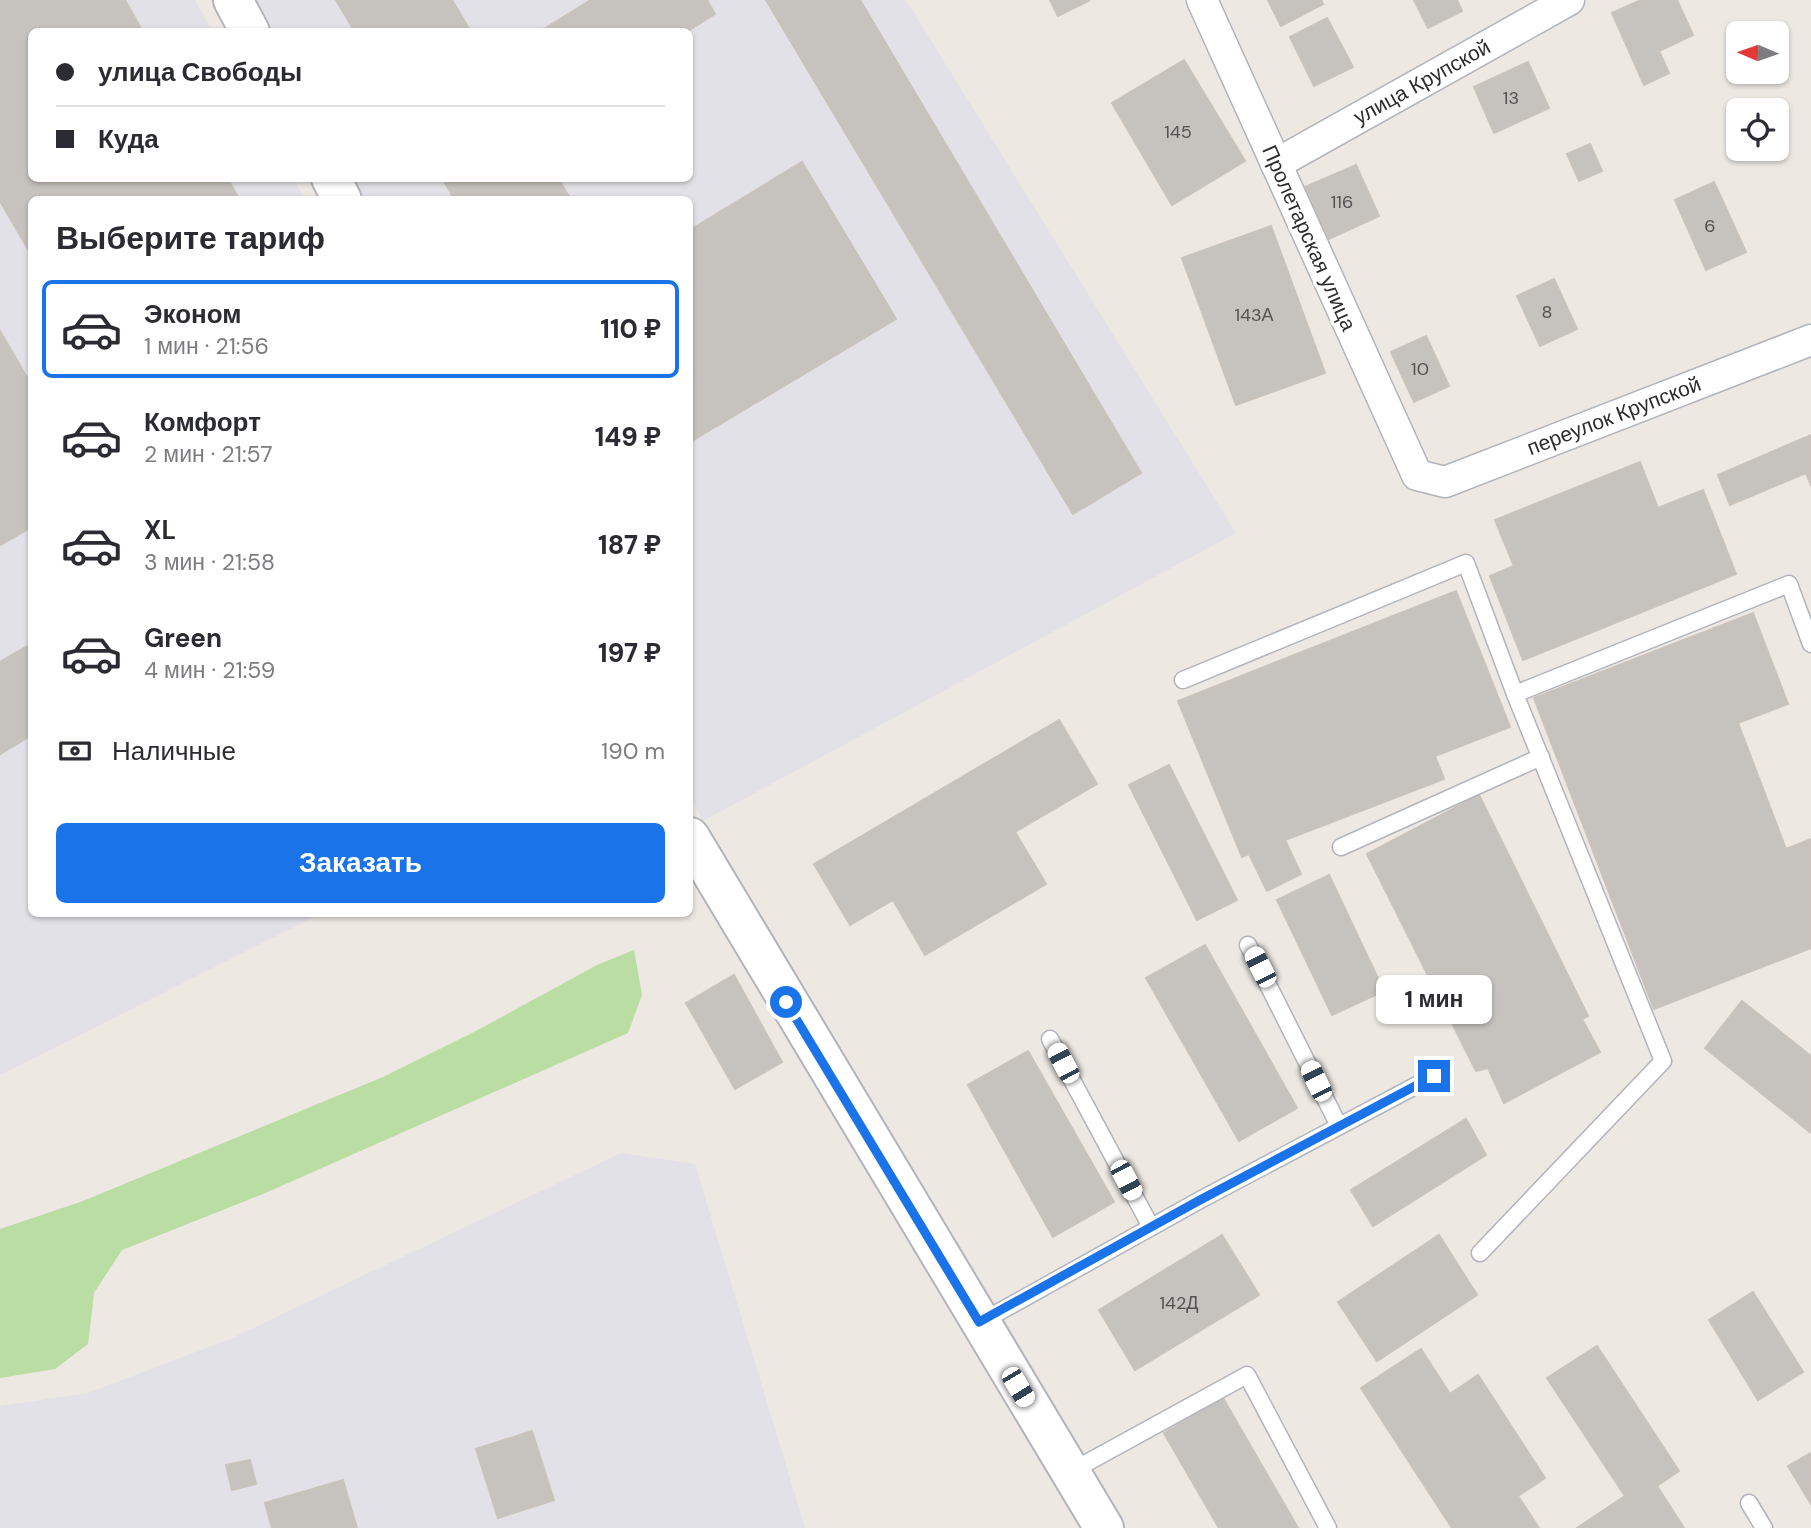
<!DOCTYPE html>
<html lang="ru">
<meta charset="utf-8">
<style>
:root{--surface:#fff;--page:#f2f2f3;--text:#2b2b33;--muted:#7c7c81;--line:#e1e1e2;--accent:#1a73e8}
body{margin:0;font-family:"DM Sans",sans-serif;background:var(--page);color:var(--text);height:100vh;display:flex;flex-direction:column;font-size:26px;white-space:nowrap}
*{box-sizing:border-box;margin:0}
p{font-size:23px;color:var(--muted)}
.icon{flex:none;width:38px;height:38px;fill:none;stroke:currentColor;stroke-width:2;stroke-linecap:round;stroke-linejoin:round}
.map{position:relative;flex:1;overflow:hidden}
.panel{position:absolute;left:28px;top:196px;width:665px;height:721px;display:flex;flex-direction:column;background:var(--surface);border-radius:10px;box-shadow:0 2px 5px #0004}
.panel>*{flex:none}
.hud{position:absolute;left:28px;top:28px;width:665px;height:154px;border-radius:10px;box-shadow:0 2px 5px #0004;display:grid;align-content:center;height:154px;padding:0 28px;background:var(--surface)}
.needle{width:46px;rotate:272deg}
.buttons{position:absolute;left:1726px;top:21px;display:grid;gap:14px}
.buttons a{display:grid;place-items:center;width:63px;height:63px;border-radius:10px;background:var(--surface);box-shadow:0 2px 5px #0004;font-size:35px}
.end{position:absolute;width:32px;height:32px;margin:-16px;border:9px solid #1a73e8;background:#fff;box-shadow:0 0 0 4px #fff}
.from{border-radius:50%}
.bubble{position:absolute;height:49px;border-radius:10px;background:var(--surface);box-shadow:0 2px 5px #0004;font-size:23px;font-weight:800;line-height:49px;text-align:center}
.car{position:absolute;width:21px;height:42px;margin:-21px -10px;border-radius:9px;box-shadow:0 0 5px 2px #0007;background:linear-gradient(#fff 24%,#345 0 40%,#fff 0 76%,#345 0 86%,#fff 0)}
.hud b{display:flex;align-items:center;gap:24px;height:66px;font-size:26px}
.hud b+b{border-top:2px solid var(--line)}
.hud i{width:18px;height:18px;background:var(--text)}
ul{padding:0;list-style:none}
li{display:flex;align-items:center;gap:21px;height:98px;margin:0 14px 10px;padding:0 14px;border:4px solid transparent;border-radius:10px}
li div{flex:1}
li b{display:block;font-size:26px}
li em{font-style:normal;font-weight:800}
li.current{border-color:var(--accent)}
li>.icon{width:63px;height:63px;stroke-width:1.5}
h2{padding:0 28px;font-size:32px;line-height:84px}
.pay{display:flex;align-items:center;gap:18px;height:77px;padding:0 28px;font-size:26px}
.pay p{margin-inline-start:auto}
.cta{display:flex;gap:14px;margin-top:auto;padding:14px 28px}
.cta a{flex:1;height:80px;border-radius:10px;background:var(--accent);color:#fff;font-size:28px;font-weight:800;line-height:80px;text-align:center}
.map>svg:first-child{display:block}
</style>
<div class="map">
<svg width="1811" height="1528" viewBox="0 0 1811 1528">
<rect width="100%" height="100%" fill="#ede8e2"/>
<g fill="#e2e1e7">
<polygon points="0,0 195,0 212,31 32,32 32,178 293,179 305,199 32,200 32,914 320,914 0,1075"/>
<polygon points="254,0 906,0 1236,533 703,821 690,797 690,200 363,199 351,179 690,178 690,32 271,31"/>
<polygon points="621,1153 695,1164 805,1528 0,1528 0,1406 88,1393 230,1339"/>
</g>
<polygon fill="#badda4" points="634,950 642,995 628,1033 263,1194 122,1250 94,1293 88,1344 55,1369 0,1378 0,1229 83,1201 383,1077 478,1030 597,965"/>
<g fill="#c6c2bd" stroke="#c9c3bb" stroke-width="2">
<polygon points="0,0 125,0 143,32 32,32 32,178 227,178 240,200 32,200 32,256 0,201"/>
<polygon points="336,0 452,0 471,32 355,32"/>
<polygon points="591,0 707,0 715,14 686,32 539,32"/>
<polygon points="766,0 860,0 1141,473 1073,514"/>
<polygon points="1050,0 1090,0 1058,16"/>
<polygon points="1268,0 1321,0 1323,4 1281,26"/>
<polygon points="1414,0 1457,0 1462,11 1428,28"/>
<polygon points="1641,0 1677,0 1693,35 1659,51 1669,73 1644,85 1612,13"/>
<polygon points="1327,18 1353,67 1314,86 1290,37"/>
<polygon points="1184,60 1245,161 1172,205 1112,103"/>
<polygon points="1528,62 1549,108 1494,133 1474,87"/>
<polygon points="1590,144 1602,171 1579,181 1567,154"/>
<polygon points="802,162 896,319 690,442 690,230"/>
<polygon points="1356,165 1379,216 1329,239 1305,187"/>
<polygon points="442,178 558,178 571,200 455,200"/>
<polygon points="1714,182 1746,252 1706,270 1675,200"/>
<polygon points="1271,226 1325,373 1236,405 1182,258"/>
<polygon points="1554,279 1577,329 1540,346 1517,296"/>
<polygon points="0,331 32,386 32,527 0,545"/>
<polygon points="1426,336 1449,386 1414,402 1391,352"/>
<polygon points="1811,435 1811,486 1806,473 1730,505 1718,475"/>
<polygon points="1640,462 1658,508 1703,490 1736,574 1523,660 1490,576 1514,566 1495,520"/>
<polygon points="1456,591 1510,727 1435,756 1444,779 1285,840 1301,874 1267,891 1249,854 1242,857 1178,701"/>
<polygon points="1753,613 1788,704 1738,723 1786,849 1811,839 1811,948 1654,1009 1534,698"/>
<polygon points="31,644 32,735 0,754 0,662"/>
<polygon points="1059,720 1097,784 1015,832 1046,884 925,955 893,900 850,925 814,864"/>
<polygon points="1169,765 1237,900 1197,920 1129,785"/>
<polygon points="1479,795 1588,1016 1582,1019 1600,1052 1504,1103 1488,1068 1476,1071 1367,854"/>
<polygon points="1329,875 1384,991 1332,1015 1277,900"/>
<polygon points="1205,945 1297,1108 1239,1141 1146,978"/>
<polygon points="734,975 782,1062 735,1089 686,1003"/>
<polygon points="1742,1001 1811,1056 1811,1133 1705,1048"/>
<polygon points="1028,1051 1114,1202 1053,1237 968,1085"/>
<polygon points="1466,1119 1486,1155 1373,1226 1351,1190"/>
<polygon points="1222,1235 1259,1295 1135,1370 1099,1310"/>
<polygon points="1439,1235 1477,1295 1377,1361 1338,1302"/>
<polygon points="1753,1292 1803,1372 1758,1400 1709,1320"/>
<polygon points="1597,1346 1679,1471 1657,1486 1684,1528 1577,1528 1625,1496 1547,1378"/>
<polygon points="1421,1349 1450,1394 1478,1375 1545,1478 1518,1496 1539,1528 1452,1528 1361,1388"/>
<polygon points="1223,1398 1298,1528 1219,1528 1164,1433"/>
<polygon points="532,1431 554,1500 498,1518 476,1449"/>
<polygon points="1811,1453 1811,1504 1788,1466"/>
<polygon points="250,1460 256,1484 232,1490 226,1465"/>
<polygon points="343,1480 357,1528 272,1528 265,1503"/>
</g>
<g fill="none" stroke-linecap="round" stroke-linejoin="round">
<g stroke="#b2b4bc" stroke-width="19">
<g id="service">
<polyline points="1183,680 1466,563 1515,694 1663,1061 1480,1253"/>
<polyline points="1515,694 1789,584 1811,644"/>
<polyline points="1341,847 1541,757"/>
<polyline points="1248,945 1339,1126"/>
<polyline points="1050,1039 1151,1227"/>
<polyline points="981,1322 1200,1200 1434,1076"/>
<polyline points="1070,1472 1247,1375 1328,1528"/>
<polyline points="1749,1503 1764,1528"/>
</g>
</g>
<g stroke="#b2b4bc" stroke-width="33">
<g id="minor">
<polyline points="1202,0 1417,475 1445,482 1811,340"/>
<polyline points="1276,164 1569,0"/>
</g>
</g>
<g stroke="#b2b4bc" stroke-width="42">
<g id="secondary">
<polyline points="233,0 250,32"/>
<polyline points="331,178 342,200"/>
<polyline points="690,837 1104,1528"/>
</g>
</g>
<use href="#service" stroke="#fff" stroke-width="16"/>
<use href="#minor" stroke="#fff" stroke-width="30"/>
<use href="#secondary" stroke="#fff" stroke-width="38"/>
</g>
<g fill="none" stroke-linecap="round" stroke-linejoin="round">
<polyline stroke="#1a73e8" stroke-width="9" points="786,1002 979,1322 1200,1200 1434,1076"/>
</g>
<g text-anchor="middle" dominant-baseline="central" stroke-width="7" stroke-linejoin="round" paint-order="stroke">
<g font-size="18" fill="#535251">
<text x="1511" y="98">13</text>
<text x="1178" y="132">145</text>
<text x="1342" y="202">116</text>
<text x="1710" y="226">6</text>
<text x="1547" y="312">8</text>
<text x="1254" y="315">143А</text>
<text x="1420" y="369">10</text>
<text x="1179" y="1303">142Д</text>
</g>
<g font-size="21" fill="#2d2d2d" stroke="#fff">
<text transform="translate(1422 82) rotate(-29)">улица Крупской</text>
<text transform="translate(1309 238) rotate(66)">Пролетарская улица</text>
<text transform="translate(1614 416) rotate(-21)">переулок Крупской</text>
</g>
</g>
</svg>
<div class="buttons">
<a><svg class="needle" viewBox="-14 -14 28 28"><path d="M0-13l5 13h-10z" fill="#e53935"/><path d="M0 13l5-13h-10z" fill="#7c7c81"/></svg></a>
<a><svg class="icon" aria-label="locate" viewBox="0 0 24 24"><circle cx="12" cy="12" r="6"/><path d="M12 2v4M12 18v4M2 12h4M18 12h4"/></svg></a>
</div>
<i class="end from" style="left:786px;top:1002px"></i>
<i class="end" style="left:1434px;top:1076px"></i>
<div class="bubble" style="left:1376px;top:975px;width:116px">1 мин</div>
<i class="car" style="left:1260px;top:967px;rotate:333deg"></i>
<i class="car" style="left:1063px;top:1063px;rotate:332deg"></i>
<i class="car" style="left:1316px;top:1081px;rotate:334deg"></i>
<i class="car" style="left:1126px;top:1180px;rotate:152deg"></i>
<i class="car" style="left:1018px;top:1387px;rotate:149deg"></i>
<div class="hud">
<b><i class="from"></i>улица Свободы</b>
<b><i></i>Куда</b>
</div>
<section class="panel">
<h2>Выберите тариф</h2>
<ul>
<li class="current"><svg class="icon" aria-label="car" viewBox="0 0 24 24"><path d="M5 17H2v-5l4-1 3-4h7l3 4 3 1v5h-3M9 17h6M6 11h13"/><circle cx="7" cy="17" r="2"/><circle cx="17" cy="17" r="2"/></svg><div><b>Эконом</b><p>1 мин · 21:56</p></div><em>110 ₽</em></li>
<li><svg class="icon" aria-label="car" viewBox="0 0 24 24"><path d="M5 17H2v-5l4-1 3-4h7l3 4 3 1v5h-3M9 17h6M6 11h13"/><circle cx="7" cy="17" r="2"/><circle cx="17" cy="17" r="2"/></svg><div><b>Комфорт</b><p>2 мин · 21:57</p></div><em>149 ₽</em></li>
<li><svg class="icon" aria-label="car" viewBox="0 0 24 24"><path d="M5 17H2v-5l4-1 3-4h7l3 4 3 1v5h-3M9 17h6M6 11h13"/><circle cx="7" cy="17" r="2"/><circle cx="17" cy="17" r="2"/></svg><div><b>XL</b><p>3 мин · 21:58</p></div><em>187 ₽</em></li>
<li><svg class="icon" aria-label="car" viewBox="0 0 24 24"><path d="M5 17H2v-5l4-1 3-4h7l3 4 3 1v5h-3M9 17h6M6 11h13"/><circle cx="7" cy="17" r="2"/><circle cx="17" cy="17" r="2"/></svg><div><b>Green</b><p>4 мин · 21:59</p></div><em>197 ₽</em></li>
</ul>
<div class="pay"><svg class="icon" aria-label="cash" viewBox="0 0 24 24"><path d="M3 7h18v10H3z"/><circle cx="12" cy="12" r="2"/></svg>Наличные<p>190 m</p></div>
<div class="cta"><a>Заказать</a></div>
</section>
</div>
